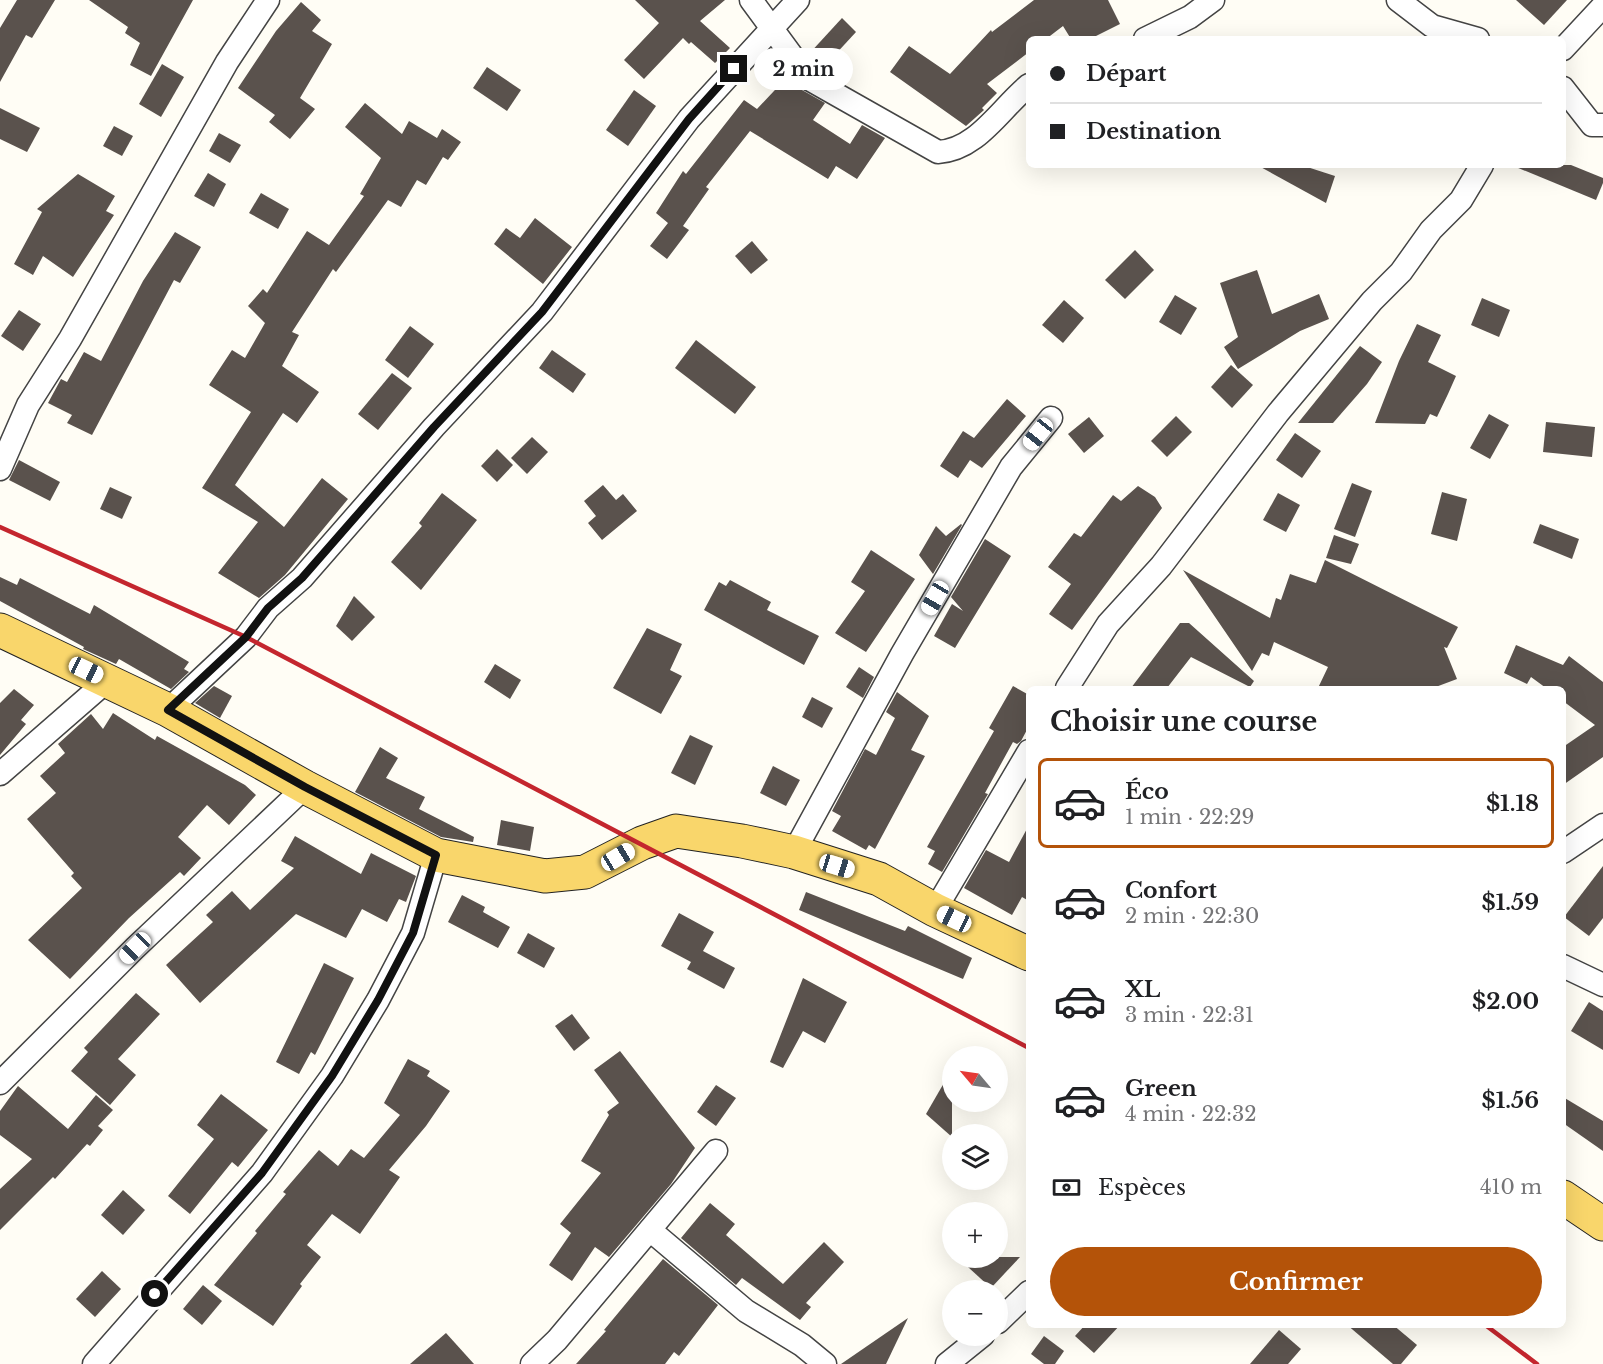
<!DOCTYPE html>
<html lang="fr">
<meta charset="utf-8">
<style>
:root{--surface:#fff;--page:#f2f2f2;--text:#202124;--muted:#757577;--line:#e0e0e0;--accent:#b45309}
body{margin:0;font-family:"Libre Baskerville",serif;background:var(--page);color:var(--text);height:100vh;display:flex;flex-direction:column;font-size:22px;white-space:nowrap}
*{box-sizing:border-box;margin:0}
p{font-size:20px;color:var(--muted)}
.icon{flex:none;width:33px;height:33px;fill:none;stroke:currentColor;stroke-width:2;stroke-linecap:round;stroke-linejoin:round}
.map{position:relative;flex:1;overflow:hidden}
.details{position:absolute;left:1026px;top:686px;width:540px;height:642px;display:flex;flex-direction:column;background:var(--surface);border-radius:9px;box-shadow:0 6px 24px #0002}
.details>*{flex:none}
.guide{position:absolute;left:1026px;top:36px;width:540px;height:132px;border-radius:9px;box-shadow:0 6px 24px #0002;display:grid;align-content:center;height:132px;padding:0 24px;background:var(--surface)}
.needle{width:39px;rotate:299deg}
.controls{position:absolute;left:942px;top:1046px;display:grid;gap:12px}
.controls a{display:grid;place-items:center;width:66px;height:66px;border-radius:50%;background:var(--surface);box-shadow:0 6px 24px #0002;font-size:30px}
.end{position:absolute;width:27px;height:27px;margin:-14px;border:8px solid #111;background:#fff;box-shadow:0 0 0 3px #fff}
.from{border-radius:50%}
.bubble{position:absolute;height:42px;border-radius:21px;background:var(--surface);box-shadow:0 6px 24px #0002;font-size:20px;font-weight:800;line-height:42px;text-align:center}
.car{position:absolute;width:18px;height:36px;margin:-18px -9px;border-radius:8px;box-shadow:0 0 4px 2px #0007;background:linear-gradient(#fff 24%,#345 0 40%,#fff 0 76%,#345 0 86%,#fff 0)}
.guide b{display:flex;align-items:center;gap:21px;height:57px;font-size:22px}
.guide b+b{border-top:2px solid var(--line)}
.guide i{width:15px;height:15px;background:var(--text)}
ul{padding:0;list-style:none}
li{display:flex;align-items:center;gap:18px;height:90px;margin:0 12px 9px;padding:0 12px;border:3px solid transparent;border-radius:9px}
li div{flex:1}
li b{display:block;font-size:22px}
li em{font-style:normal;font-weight:800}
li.selected{border-color:var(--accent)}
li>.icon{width:54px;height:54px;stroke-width:1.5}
h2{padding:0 24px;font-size:27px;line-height:72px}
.pay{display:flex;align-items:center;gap:15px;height:66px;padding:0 24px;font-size:22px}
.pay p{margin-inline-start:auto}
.cta{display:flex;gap:12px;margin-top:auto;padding:12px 24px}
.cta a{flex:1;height:69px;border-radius:36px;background:var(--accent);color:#fff;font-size:24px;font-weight:800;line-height:69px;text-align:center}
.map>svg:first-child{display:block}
</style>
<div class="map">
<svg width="1603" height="1364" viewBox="0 0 1603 1364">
<rect width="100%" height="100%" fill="#fffdf5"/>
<g fill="#5a524d">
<polygon points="17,0 55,0 32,38 26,35 0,82 0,28"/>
<polygon points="89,0 193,0 151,76 130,65 140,43 125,33 128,27"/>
<polygon points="635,0 725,0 700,21 730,48 715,63 691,42 689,44 683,38 644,79 624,60 659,23"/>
<polygon points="1034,0 1108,0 1120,24 1090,39 1071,39 1063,26 1046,39 1029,39 1029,52 987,84 997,93 982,108 984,110 966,126 890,72 909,46 950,74 991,30 992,32"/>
<polygon points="1516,0 1567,0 1544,25"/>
<polygon points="301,2 321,20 312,31 332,44 300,98 315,109 290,139 269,122 275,115 238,88 276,31"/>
<polygon points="842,18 856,32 821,70 808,55"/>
<polygon points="162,64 184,77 161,117 139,104"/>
<polygon points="487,67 521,90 507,111 473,88"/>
<polygon points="789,75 802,90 825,103 813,120 850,144 862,125 885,138 857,179 836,166 828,179 750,131 706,187 709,189 683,226 689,230 667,259 650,246 668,223 656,213 683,171 686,174 744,100 757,109"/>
<polygon points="634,90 656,106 628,146 606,130"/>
<polygon points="365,103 402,134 409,121 437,138 442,129 461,142 448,160 443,157 426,185 417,180 401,207 388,200 336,272 333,269 292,332 299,335 282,366 319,392 297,423 283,413 235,485 284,527 322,478 348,499 285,575 259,598 218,573 258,522 202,488 251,412 209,385 232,350 245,358 265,323 248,306 263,289 267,293 307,231 329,245 364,196 360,194 381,158 345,127"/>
<polygon points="0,108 40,128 27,152 0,139"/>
<polygon points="114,126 133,136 122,156 103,146"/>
<polygon points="219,133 241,145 230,163 209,151"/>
<polygon points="1257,165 1301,165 1335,176 1326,203"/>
<polygon points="1511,165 1571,165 1603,178 1603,183 1596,200"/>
<polygon points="208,173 226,184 214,207 194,196"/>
<polygon points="78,174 115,196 106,211 114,215 73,277 43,256 33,275 14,264 42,212 37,209"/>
<polygon points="261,193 289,209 278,229 249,213"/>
<polygon points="535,218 572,247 543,284 494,244 506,228 520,238"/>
<polygon points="175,232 201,247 180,283 174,280 92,435 67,423 72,415 48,403 61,379 67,382 84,352 101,361 143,281"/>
<polygon points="752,241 768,260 751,274 735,256"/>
<polygon points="1135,250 1154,270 1125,299 1105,280"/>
<polygon points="1257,270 1272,314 1319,294 1329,319 1300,331 1238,369 1224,347 1238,337 1220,283"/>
<polygon points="1175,295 1197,308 1181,335 1159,322"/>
<polygon points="1482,298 1510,310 1499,337 1471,325"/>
<polygon points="1064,300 1084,318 1063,343 1042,325"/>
<polygon points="19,310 41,324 23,351 1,336"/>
<polygon points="1417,324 1441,335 1428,362 1456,376 1448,394 1437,417 1430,414 1425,424 1375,423 1399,361"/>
<polygon points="410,326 434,344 408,378 385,360"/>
<polygon points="696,340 756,387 735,414 675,368"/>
<polygon points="1360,346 1382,362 1367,384 1333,423 1298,423"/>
<polygon points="552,350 586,374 573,393 539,368"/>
<polygon points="1231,365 1253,385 1232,408 1211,387"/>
<polygon points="392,373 412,388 378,430 358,414"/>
<polygon points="1007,399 1026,416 982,468 970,460 958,478 940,466 963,431 974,438"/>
<polygon points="1489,414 1509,425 1490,459 1470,448"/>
<polygon points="1176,416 1192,432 1167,457 1151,441"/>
<polygon points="1089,417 1104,436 1084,453 1068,434"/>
<polygon points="1546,422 1595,427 1592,457 1543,452"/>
<polygon points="1295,433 1321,451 1302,478 1276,460"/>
<polygon points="532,437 548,452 527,474 511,458"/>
<polygon points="497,449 513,465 497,482 481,466"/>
<polygon points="19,460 60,482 50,501 9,480"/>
<polygon points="1352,483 1372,491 1355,537 1334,529"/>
<polygon points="603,485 616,500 623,494 637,511 602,540 588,523 596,516 584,501"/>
<polygon points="1138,486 1155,497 1162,508 1072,630 1049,614 1071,584 1048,567 1074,533 1081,537 1113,495 1121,501"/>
<polygon points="110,487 132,497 122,519 100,509"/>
<polygon points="1442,492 1467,499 1457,541 1431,534"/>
<polygon points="442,493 477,520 421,590 391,562 422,526 419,523"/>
<polygon points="1278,493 1300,505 1286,532 1263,520"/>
<polygon points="961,524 962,525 933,574 919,555 936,526 946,536"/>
<polygon points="1540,524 1579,539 1572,559 1533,543"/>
<polygon points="1334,535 1359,544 1351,564 1326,558"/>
<polygon points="985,539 1011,556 955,648 934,636 952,604 963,611 951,597"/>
<polygon points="871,550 915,579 866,652 835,633 865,591 851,582"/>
<polygon points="1325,560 1458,627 1447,648 1444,647 1457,679 1433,688 1318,688 1328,667 1274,642 1269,656 1262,653 1252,671 1183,570 1270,618 1276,598 1281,600 1290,574 1316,583"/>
<polygon points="0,577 17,585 20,578 90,614 94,605 189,662 184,669 189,672 171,689 119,659 116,664 83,649 84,647 0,601"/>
<polygon points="730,580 771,602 767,610 819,636 804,665 704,610 719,582 726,586"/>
<polygon points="354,596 375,617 352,641 336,626"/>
<polygon points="1180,623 1189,623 1254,681 1250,687 1191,657 1167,688 1131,688"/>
<polygon points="647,628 682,644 670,670 682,676 661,714 613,688"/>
<polygon points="1516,645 1563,665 1569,656 1603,682 1603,757 1563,785 1563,747 1595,725 1563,701 1563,688 1546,688 1531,677 1527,684 1504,673"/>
<polygon points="495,664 521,680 510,699 484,682"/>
<polygon points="859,667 874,677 863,698 846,687"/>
<polygon points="214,686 232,696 220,718 195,703"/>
<polygon points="1013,686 1029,695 1029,726 1021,741 1017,744 1013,742 985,793 988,794 942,872 928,864 935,851 927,847 994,731 989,728"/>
<polygon points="14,689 34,705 21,720 26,724 0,755 0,703"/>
<polygon points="897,692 929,716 911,750 925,756 875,849 869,845 866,850 832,831 841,816 832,811 865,749 876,755 895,718 886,712"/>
<polygon points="812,697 833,708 822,728 802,717"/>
<polygon points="113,713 155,740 157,736 245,785 256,795 229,825 207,805 178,837 201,858 184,876 180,872 129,918 70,979 28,940 82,888 71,876 74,873 27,819 56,793 40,776 65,753 58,744 91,714 103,729"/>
<polygon points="690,735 713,746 695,785 671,773"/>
<polygon points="380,747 398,758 386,778 425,797 419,809 474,837 473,842 441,837 355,792"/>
<polygon points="773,766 800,780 786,806 760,793"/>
<polygon points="501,820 534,827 530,851 497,845"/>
<polygon points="1029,825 1029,901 1022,897 1012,915 964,888 986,850 1009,862"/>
<polygon points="295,836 361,874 371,853 416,876 406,902 399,899 387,922 362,909 346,938 296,914 200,1003 166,965 213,922 206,915 232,891 250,910 294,868 281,861"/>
<polygon points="1603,866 1603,918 1589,936 1564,917"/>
<polygon points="806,892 905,931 908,926 972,958 963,979 799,910"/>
<polygon points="462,895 485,907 483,912 510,927 498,948 448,922"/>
<polygon points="679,913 714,932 703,951 735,968 724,989 687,969 691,962 661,946"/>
<polygon points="528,933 555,948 544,968 517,953"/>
<polygon points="324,963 354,978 315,1055 311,1052 299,1074 276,1062"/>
<polygon points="803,978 847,1002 825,1043 803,1031 783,1068 770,1062"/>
<polygon points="136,993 160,1014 118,1059 136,1075 110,1105 71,1071 88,1052 84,1048"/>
<polygon points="1589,1002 1603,1011 1603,1050 1571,1031"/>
<polygon points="572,1014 590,1038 574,1051 555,1026"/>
<polygon points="620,1051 695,1148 671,1184 609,1257 595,1247 572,1281 549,1265 571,1233 560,1224 601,1173 581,1161 609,1115 607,1112 619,1103 594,1070"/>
<polygon points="408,1059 430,1071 427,1076 450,1091 426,1126 389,1170 400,1177 360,1234 332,1214 307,1245 321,1257 300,1284 302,1286 273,1326 214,1285 257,1233 255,1231 286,1194 283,1192 319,1150 338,1166 351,1149 364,1158 400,1115 384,1103"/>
<polygon points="952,1069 952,1137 926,1114"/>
<polygon points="716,1085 736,1098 716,1126 697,1112"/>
<polygon points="18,1086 68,1129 96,1095 113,1110 98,1126 103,1130 90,1146 87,1144 55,1179 53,1177 0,1230 0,1189 32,1159 0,1135 0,1111"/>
<polygon points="221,1094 268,1130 238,1167 232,1162 190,1214 168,1196 214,1139 197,1125"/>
<polygon points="1563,1097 1603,1121 1603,1151 1563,1123"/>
<polygon points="123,1190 145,1210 123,1235 101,1215"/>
<polygon points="710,1203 735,1224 726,1235 783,1284 824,1242 844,1262 806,1303 811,1307 800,1320 742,1278 736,1285 681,1238"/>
<polygon points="957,1257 1020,1257 991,1288"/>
<polygon points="663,1259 718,1305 679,1356 674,1352 665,1364 576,1364 606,1331 604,1330"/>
<polygon points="102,1271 121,1289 95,1317 76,1299"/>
<polygon points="203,1285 222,1301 202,1325 183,1309"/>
<polygon points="908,1318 886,1364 841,1364"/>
<polygon points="1086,1324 1121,1324 1094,1353 1075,1336"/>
<polygon points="1346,1324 1392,1324 1417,1345 1401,1364 1393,1364"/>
<polygon points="1279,1330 1301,1349 1288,1364 1250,1364"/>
<polygon points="446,1333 474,1364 410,1364"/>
<polygon points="1044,1336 1064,1351 1055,1364 1044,1364 1031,1354"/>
</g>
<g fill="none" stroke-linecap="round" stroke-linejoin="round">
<g stroke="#444" stroke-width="25">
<g id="street">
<path d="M751,0L809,79L938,152C977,150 1000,109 1029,85"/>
<polyline points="1398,0 1432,26 1478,39"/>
<polyline points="1145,39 1190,17 1213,0"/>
<polyline points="1563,49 1603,6"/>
<polyline points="1563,88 1592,125 1603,125"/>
<polyline points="0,469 28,405 70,339 227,62 268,0"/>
<polyline points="1067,688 1108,624 1161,566 1278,413 1372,301 1401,272 1431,230 1461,200 1482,165"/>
<polyline points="168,710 246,637 268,608 302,578 434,427 542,312 689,119 798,0"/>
<polyline points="0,774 108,680"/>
<polyline points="794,852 902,654 1011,467 1051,418"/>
<polyline points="1563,852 1603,825"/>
<polyline points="935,910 1029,751"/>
<polyline points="1563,966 1603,985"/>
<polyline points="0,1083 135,948 305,787"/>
<polyline points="650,1230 746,1311 802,1345 825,1364"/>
<polyline points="998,1322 1029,1292"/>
<polyline points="94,1364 262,1173 332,1076 378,1000 413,933 436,855"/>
<polyline points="532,1364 557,1340 716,1151"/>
<polyline points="947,1364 983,1335"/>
</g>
</g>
<g stroke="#222" stroke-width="35">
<g id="primary">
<polyline points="0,630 168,710 305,787 436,855 545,876 585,872 642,843 676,831 742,841 794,852 879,879 935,910 1029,954"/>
<polyline points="1563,1197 1603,1224"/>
</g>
</g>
<use href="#street" stroke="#fff" stroke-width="22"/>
<use href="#primary" stroke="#f9d66b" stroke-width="33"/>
<g stroke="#c4262e" stroke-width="4.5">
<polyline points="0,527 246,637 1029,1048"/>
<polyline points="1484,1324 1537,1364"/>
</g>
</g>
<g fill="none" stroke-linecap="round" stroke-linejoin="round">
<polyline stroke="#111" stroke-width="8" points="155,1294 262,1173 332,1076 378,1000 413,933 436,855 305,787 168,710 246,637 268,608 302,578 434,427 542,312 689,119 734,69"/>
</g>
</svg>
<div class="controls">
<a><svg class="needle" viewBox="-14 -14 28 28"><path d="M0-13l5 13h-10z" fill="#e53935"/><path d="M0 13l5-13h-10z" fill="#757577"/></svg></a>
<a><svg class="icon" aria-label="layers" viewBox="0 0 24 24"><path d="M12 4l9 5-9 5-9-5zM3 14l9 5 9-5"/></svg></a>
<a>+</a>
<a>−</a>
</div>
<i class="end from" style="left:155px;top:1294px"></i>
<i class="end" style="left:734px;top:69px"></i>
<div class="bubble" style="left:754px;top:48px;width:99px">2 min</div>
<i class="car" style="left:1038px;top:434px;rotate:219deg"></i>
<i class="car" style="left:935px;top:598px;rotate:210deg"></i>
<i class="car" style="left:86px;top:670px;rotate:115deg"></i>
<i class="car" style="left:618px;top:857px;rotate:59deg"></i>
<i class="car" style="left:837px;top:866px;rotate:107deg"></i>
<i class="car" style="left:954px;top:919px;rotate:295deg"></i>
<i class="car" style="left:135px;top:948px;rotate:225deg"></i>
<div class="guide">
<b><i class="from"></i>Départ</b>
<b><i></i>Destination</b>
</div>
<section class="details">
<h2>Choisir une course</h2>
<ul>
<li class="selected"><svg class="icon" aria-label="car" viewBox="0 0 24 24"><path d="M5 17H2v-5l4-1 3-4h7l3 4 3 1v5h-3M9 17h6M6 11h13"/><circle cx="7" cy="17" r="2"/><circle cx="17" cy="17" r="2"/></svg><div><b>Éco</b><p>1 min · 22:29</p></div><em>$1.18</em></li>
<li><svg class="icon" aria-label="car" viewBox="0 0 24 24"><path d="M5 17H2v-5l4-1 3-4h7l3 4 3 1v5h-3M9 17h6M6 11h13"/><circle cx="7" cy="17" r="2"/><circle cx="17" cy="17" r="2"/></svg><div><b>Confort</b><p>2 min · 22:30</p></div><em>$1.59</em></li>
<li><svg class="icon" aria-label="car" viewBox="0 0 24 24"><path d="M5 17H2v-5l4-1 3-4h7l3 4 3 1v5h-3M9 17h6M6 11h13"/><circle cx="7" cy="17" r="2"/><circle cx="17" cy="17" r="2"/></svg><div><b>XL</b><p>3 min · 22:31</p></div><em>$2.00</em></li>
<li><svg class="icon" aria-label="car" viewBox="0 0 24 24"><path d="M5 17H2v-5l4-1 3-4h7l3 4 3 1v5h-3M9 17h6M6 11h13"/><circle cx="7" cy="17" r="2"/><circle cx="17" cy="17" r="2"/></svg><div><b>Green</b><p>4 min · 22:32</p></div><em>$1.56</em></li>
</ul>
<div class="pay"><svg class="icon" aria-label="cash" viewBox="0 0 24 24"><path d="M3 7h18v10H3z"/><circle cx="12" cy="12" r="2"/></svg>Espèces<p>410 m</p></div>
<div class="cta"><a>Confirmer</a></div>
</section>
</div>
